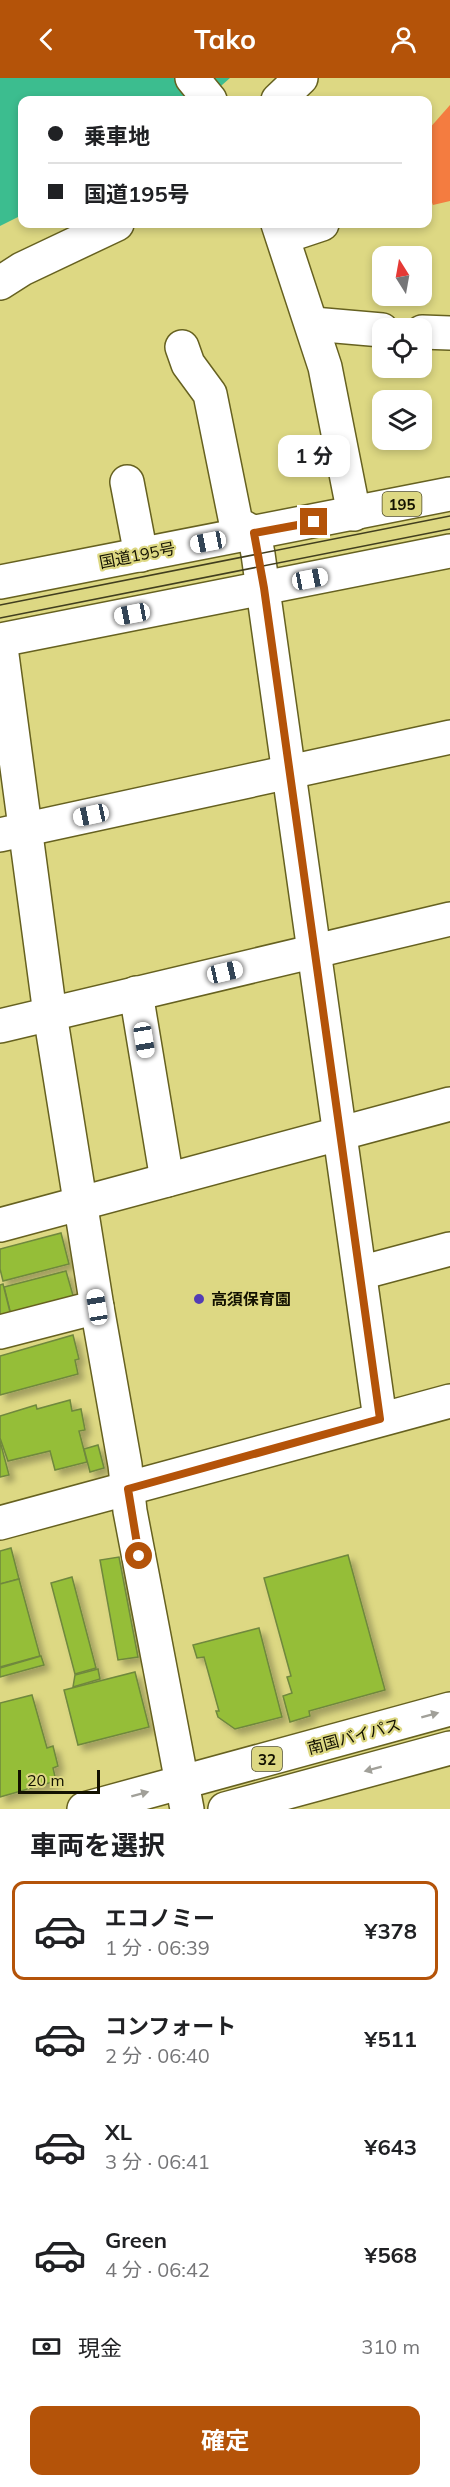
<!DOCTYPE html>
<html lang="ja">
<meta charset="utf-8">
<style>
:root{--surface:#fff;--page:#f6f6f6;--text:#202124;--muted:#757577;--line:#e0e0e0;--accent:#b45309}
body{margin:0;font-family:Mulish,"Noto Sans JP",sans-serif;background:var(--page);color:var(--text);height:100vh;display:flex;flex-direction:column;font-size:22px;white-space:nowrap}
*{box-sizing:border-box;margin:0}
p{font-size:20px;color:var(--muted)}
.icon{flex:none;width:33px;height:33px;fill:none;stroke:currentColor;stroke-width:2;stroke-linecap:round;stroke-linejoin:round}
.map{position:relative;height:1731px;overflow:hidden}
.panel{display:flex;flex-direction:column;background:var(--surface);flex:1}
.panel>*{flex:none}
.banner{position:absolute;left:18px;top:18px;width:414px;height:132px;border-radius:12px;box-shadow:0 3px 9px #0003;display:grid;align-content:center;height:132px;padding:0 30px;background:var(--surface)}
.needle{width:39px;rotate:349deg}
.tools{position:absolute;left:372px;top:168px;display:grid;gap:12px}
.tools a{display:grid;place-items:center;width:60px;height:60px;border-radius:12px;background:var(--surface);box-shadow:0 3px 9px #0003;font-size:30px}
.scale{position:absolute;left:18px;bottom:15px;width:82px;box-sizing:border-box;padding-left:6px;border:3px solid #131100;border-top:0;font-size:16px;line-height:21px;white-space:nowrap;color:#131100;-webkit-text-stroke:4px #ddd883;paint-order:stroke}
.end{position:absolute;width:27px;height:27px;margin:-14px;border:8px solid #b45309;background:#fff;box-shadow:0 0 0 3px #fff}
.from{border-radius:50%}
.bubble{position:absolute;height:42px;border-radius:12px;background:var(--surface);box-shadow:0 3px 9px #0003;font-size:20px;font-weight:700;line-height:42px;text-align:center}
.car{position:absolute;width:18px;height:36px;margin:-18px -9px;border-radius:8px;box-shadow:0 0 4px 2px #0007;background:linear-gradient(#fff 24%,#345 0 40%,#fff 0 76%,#345 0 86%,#fff 0)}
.banner b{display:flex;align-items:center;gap:21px;height:57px;font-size:22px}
.banner b+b{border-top:2px solid var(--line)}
.banner i{width:15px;height:15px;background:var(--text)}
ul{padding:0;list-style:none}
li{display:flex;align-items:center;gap:18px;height:99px;margin:0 12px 9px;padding:0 18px;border:3px solid transparent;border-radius:12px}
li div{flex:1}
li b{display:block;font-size:22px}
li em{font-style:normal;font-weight:700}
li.active{border-color:var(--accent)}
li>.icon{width:54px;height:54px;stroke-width:1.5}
h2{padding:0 30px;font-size:27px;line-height:72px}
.pay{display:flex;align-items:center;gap:15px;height:66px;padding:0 30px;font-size:22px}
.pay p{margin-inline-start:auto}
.button{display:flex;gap:12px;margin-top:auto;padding:12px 30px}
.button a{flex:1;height:69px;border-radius:12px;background:var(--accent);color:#fff;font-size:24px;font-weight:700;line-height:69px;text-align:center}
header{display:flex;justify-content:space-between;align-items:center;height:78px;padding:0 30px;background:var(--accent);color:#fff;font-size:27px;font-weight:700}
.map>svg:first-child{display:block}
</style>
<header><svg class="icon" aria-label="back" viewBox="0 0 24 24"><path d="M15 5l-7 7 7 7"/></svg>Tako<svg class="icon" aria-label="person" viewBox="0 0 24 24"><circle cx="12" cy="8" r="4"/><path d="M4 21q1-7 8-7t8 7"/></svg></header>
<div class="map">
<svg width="450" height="1731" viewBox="0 0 450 1731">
<defs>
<filter id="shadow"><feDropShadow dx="5.5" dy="5.5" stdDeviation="3" flood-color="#0004"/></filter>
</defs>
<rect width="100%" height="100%" fill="#ddd883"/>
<polygon fill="#f47c40" points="450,27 450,123 433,127 428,115 428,52"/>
<polygon fill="#3cbd8f" points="0,0 230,0 205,22 22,22 22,137 0,148"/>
<g fill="#95be38" stroke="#6f883d" stroke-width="1.5" filter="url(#shadow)">
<polygon points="61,1155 69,1186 3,1203 0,1191 0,1171"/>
<polygon points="66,1193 74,1221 12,1241 4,1209"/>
<polygon points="3,1206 11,1238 0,1241 0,1207"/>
<polygon points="73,1257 79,1281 75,1282 78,1296 0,1317 0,1278"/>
<polygon points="70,1322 72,1333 81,1331 85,1352 79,1353 87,1384 55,1392 50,1373 8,1383 0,1360 0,1338 36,1327 37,1331"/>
<polygon points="0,1363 9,1397 0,1399"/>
<polygon points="98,1367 104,1390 90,1394 84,1371"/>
<polygon points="11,1470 19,1501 0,1506 0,1473"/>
<polygon points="348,1477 385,1612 309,1633 310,1638 290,1644 283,1618 292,1615 287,1599 291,1598 264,1500"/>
<polygon points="119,1479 138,1579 118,1582 100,1482"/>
<polygon points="72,1499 96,1590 75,1596 51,1505"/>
<polygon points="19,1501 40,1578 0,1589 0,1506"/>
<polygon points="259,1550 282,1639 235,1651 218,1639 216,1633 219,1633 204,1579 197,1580 193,1567"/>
<polygon points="41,1578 44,1587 0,1599 0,1590"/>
<polygon points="98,1591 100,1601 73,1609 75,1597"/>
<polygon points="135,1594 149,1649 78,1667 64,1612"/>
<polygon points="32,1617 47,1670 53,1668 58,1688 53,1690 56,1703 0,1719 0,1625"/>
</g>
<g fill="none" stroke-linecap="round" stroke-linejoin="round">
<g stroke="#666120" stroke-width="36">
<g id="street">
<polyline points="192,0 210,22"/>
<polyline points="278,22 301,0"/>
<polyline points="278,146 325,289 354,436"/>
<polyline points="283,159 322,146"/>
<polyline points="0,205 22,191 117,146"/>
<polyline points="313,246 382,252"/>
<polyline points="422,254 450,255"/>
<polyline points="182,269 188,286 210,316 236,445 254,455 258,476 380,1341"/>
<polyline points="127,404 141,477"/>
<polyline points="0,757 450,659"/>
<polyline points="136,915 167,1102"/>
<polyline points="0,948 450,841"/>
<polyline points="0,1147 450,1026"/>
<polyline points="360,1195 450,1171"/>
<polyline points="0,1254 97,1229"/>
<polyline points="187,1731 130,1433 125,1387 97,1229 50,936 0,562 450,473"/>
</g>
</g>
<g stroke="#666120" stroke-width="36">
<polyline id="secondary" points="0,1445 450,1323"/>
</g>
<g stroke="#666120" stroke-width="36">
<g id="highway">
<polyline points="0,504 450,416"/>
<polyline points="84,1731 450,1631"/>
<polyline points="225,1731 450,1670"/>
</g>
</g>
<use href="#street" stroke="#fff" stroke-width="33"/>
<use href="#secondary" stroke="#fff" stroke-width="33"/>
<use href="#highway" stroke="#fff" stroke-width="33"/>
<g stroke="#413e1e" stroke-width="1.5">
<polyline points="0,527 450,438"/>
<polyline points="0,540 450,451"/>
</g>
</g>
<defs><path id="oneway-solid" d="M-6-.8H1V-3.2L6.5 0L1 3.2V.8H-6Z" transform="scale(1.5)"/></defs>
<g fill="#a1a099">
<use href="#oneway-solid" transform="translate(430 1637) rotate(-15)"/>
<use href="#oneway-solid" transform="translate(373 1691) rotate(165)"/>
<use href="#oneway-solid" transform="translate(140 1716) rotate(-15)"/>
</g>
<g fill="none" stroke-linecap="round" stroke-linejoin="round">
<polyline stroke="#b45309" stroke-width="8" points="139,1478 128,1411 380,1341 264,510 254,455 314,444"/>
</g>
<circle fill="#533db4" stroke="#ddd883" stroke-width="2" cx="199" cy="1221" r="6"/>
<g text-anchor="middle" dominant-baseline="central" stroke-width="4.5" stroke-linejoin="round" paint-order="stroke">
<g fill="#ddd883" stroke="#504d27" stroke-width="1.5">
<rect x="382.5" y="414" width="39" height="24" rx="4.5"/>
<rect x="252" y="1669" width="30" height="24" rx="4.5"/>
</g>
<g font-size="15" font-weight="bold" fill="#131100">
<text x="402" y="426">195</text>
<text x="267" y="1681">32</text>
</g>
<g font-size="16" fill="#131100" stroke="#ddd883">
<text transform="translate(137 477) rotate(-11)">国道195号</text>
<text transform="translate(354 1658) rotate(-15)">南国バイパス</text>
</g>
<g font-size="16" font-weight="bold" fill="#131100" stroke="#ddd883" text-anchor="start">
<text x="211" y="1221">高須保育園</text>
</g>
</g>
</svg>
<div class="tools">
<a><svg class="needle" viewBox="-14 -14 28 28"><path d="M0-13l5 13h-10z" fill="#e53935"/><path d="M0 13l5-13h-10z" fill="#757577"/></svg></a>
<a><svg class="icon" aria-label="locate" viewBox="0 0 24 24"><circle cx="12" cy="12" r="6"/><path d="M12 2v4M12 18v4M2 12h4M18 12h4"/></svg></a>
<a><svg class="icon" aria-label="layers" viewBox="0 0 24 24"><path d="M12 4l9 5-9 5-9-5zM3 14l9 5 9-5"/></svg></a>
</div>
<div class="scale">20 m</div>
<i class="end from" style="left:139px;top:1478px"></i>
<i class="end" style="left:314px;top:444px"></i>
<div class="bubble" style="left:278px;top:357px;width:72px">1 分</div>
<i class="car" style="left:208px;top:464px;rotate:259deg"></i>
<i class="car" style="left:310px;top:501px;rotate:79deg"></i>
<i class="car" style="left:132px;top:536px;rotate:259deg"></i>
<i class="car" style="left:91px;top:737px;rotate:258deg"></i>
<i class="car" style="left:225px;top:894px;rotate:77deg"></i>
<i class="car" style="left:144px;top:962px;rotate:171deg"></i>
<i class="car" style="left:97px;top:1229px;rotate:351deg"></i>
<div class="banner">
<b><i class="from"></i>乗車地</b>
<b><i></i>国道195号</b>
</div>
</div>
<section class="panel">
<h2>車両を選択</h2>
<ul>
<li class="active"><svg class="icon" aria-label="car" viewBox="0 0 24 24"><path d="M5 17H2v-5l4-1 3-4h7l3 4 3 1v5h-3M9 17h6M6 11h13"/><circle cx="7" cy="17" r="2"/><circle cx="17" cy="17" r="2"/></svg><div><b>エコノミー</b><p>1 分 · 06:39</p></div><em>¥378</em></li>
<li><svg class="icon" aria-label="car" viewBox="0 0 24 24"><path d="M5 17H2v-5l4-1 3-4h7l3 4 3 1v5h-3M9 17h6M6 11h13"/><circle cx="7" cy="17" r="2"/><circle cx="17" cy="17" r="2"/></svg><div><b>コンフォート</b><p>2 分 · 06:40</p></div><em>¥511</em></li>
<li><svg class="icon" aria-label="car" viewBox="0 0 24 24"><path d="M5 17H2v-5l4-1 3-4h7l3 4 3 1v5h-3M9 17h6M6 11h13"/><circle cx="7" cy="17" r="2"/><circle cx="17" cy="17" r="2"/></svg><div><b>XL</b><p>3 分 · 06:41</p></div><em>¥643</em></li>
<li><svg class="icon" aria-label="car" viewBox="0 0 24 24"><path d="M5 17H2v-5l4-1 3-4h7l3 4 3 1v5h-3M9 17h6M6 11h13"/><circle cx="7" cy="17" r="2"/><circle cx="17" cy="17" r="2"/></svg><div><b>Green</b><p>4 分 · 06:42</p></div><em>¥568</em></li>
</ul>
<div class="pay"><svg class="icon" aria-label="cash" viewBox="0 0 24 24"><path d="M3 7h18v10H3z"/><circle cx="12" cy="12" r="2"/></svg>現金<p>310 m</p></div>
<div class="button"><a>確定</a></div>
</section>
